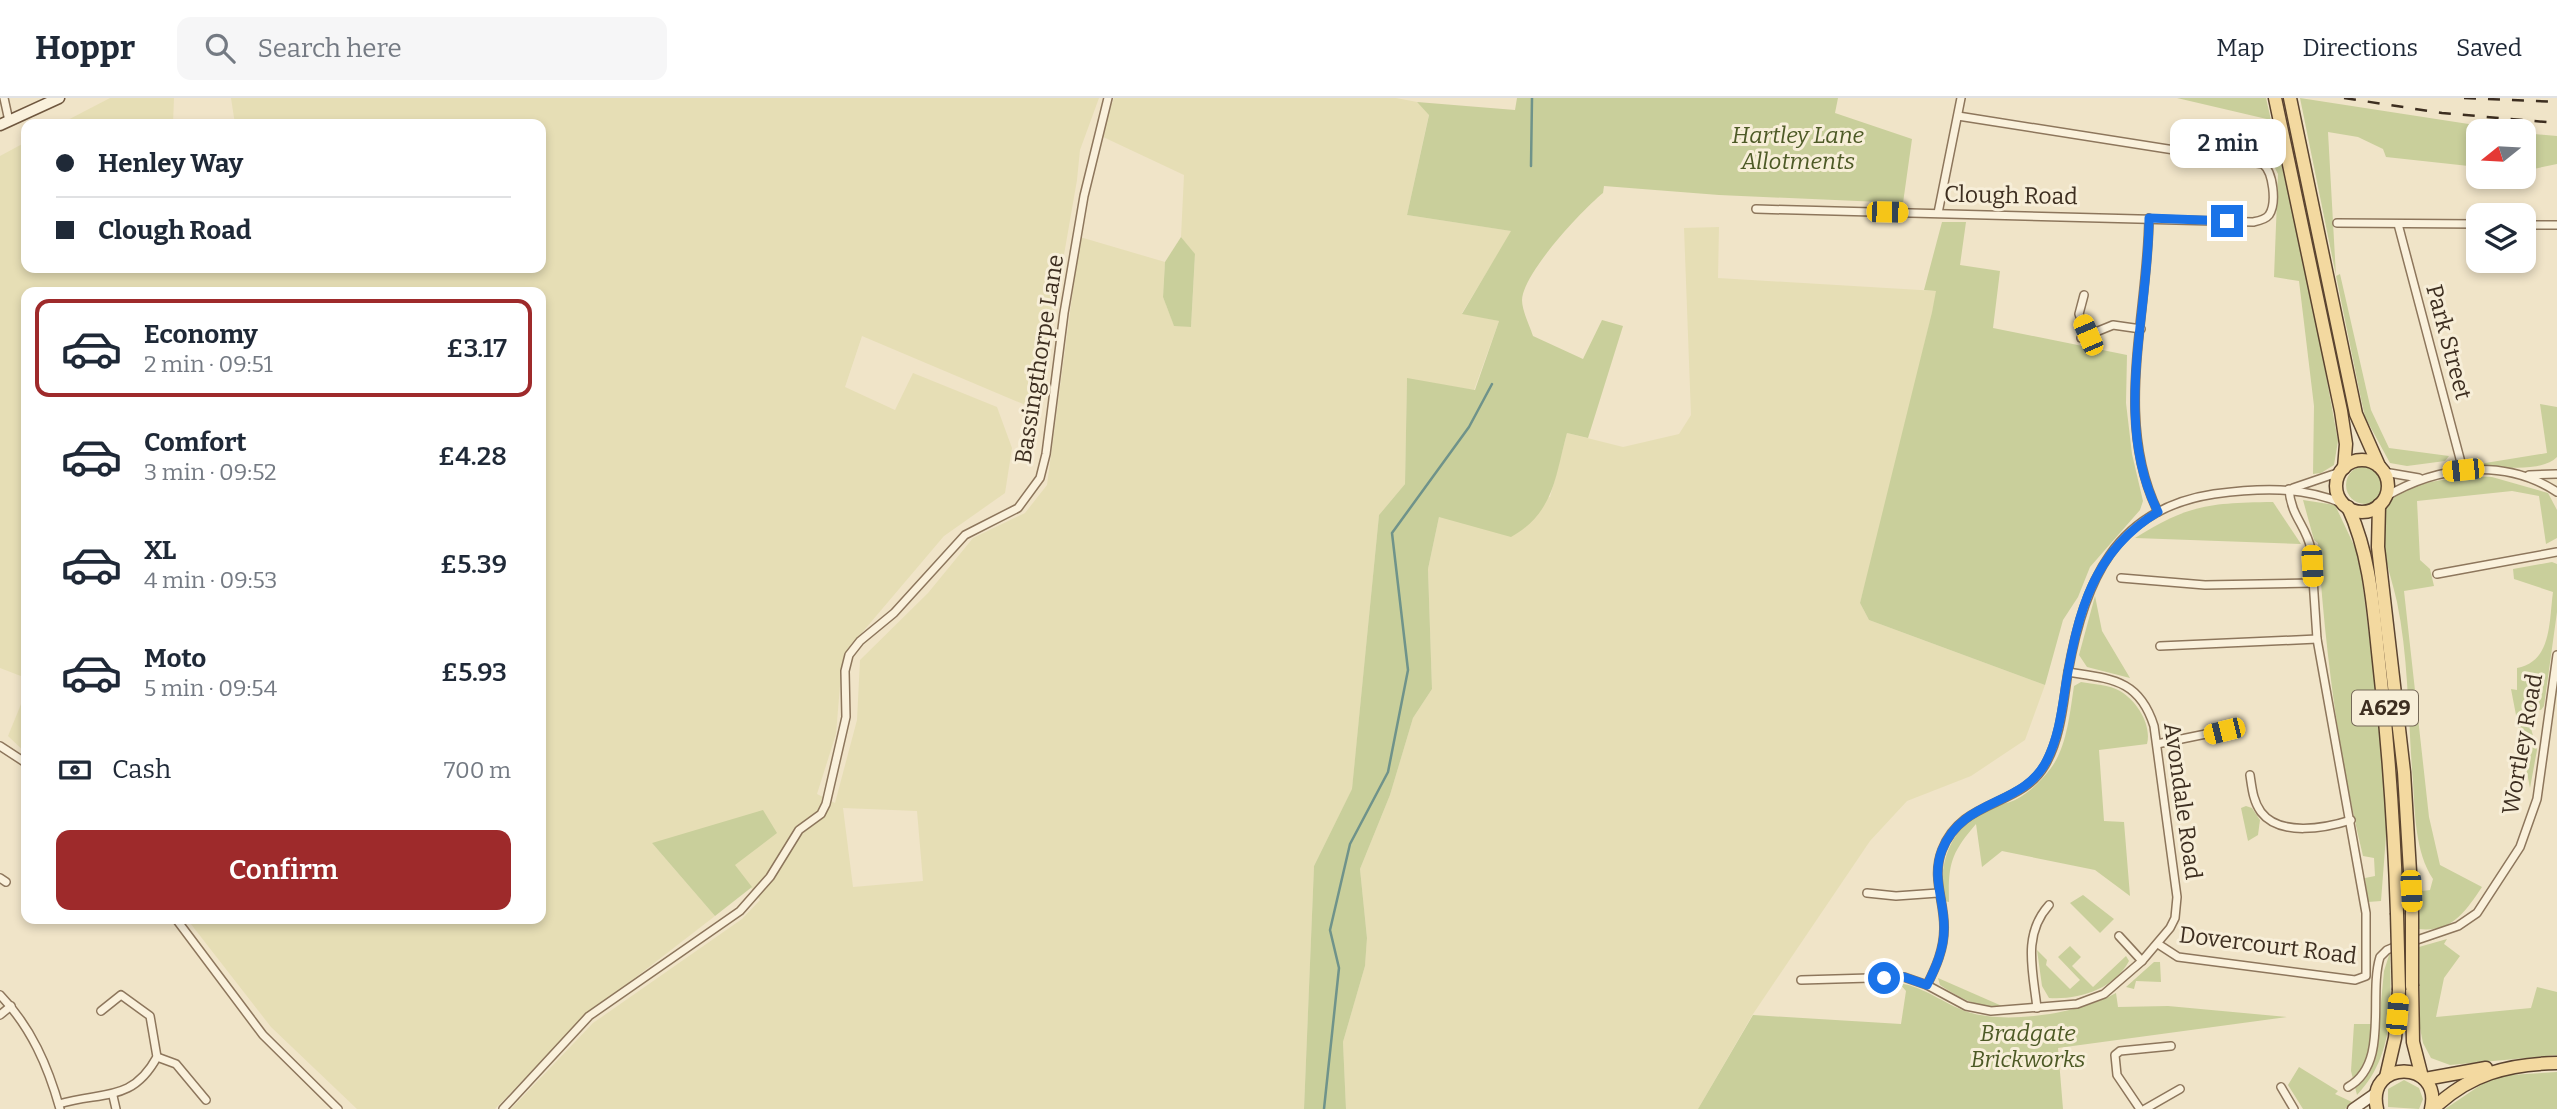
<!DOCTYPE html>
<meta charset="utf-8">
<style>
:root{--surface:#fff;--page:#f6f6f7;--text:#1f2937;--muted:#747a83;--line:#e0e1e3;--accent:#9e2a2b}
body{margin:0;font-family:Bitter,serif;background:var(--page);color:var(--text);height:100vh;display:flex;flex-direction:column;font-size:26px;white-space:nowrap}
*{box-sizing:border-box;margin:0}
p{font-size:23px;color:var(--muted)}
.icon{flex:none;width:38px;height:38px;fill:none;stroke:currentColor;stroke-width:2;stroke-linecap:round;stroke-linejoin:round}
.map{position:relative;flex:1;overflow:hidden}
.sheet{position:absolute;left:21px;top:189px;width:525px;height:637px;display:flex;flex-direction:column;background:var(--surface);border-radius:14px;box-shadow:0 4px 10px #0003}
.sheet>*{flex:none}
.guide{position:absolute;left:21px;top:21px;width:525px;height:154px;border-radius:14px;box-shadow:0 4px 10px #0003;display:grid;align-content:center;height:154px;padding:0 35px;background:var(--surface)}
.needle{width:46px;rotate:252deg}
.buttons{position:absolute;left:2466px;top:21px;display:grid;gap:14px}
.buttons a{display:grid;place-items:center;width:70px;height:70px;border-radius:14px;background:var(--surface);box-shadow:0 4px 10px #0003;font-size:35px}
.end{position:absolute;width:32px;height:32px;margin:-16px;border:9px solid #1a73e8;background:#fff;box-shadow:0 0 0 4px #fff}
.from{border-radius:50%}
.bubble{position:absolute;height:49px;border-radius:14px;background:var(--surface);box-shadow:0 4px 10px #0003;font-size:23px;font-weight:600;line-height:49px;text-align:center}
.car{position:absolute;width:21px;height:42px;margin:-21px -10px;border-radius:9px;box-shadow:0 0 5px 2px #0007;background:linear-gradient(#f5c518 24%,#345 0 40%,#f5c518 0 76%,#345 0 86%,#f5c518 0)}
.guide b{display:flex;align-items:center;gap:24px;height:66px;font-size:26px}
.guide b+b{border-top:2px solid var(--line)}
.guide i{width:18px;height:18px;background:var(--text)}
ul{padding:12px 0 0;list-style:none}
li{display:flex;align-items:center;gap:21px;height:98px;margin:0 14px 10px;padding:0 21px;border:4px solid transparent;border-radius:14px}
li div{flex:1}
li b{display:block;font-size:26px}
li em{font-style:normal;font-weight:600}
li.on{border-color:var(--accent)}
li>.icon{width:63px;height:63px;stroke-width:1.5}
.pay{display:flex;align-items:center;gap:18px;height:77px;padding:0 35px;font-size:26px}
.pay p{margin-inline-start:auto}
.button{display:flex;gap:14px;margin-top:auto;padding:14px 35px}
.button a{flex:1;height:80px;border-radius:14px;background:var(--accent);color:#fff;font-size:28px;font-weight:600;line-height:80px;text-align:center}
header{display:flex;align-items:center;gap:42px;box-sizing:border-box;height:98px;padding:0 35px;background:var(--surface);border-bottom:2px solid var(--line)}
header strong{font-size:33px}
nav{display:flex;gap:38px;margin-inline-start:auto;font-size:24px}
.search{width:490px;height:63px;background:var(--page);display:flex;align-items:center;gap:18px;box-sizing:border-box;padding:0 24px;border-radius:14px;color:var(--muted);font-size:26px}
.map>svg:first-child{display:block}
</style>
<header>
<strong>Hoppr</strong>
<div class="search"><svg class="icon" aria-label="search" viewBox="0 0 24 24"><circle cx="10" cy="10" r="6"/><path d="M15 15l6 6"/></svg>Search here</div>
<nav><a>Map</a><a>Directions</a><a>Saved</a></nav>
</header>
<div class="map">
<svg width="2557" height="1011" viewBox="0 0 2557 1011">
<rect width="100%" height="100%" fill="#f0e4c8"/>
<g fill="#e6deb5" fill-rule="evenodd">
<polygon points="110,0 174,0 173,26 60,26"/>
<path d="M231,0H1099L1080,52L1077,82L1037,312L862,238L845,289L895,312L913,275L997,309L1012,350L1005,395L944,438L849,550L841,576L836,636L817,696L835,705L857,622L860,562L928,495L973,440L1025,415L1047,387L1080,139L1165,164L1163,199L1174,227L1191,229L1195,157L1181,139L1184,77L1101,38L1114,0H1396L1417,4L1429,16L1407,117L1512,133L1462,215L1499,223L1474,292L1407,281L1405,386L1379,417L1352,692L1314,768L1304,1011H511L593,925L742,821L760,802L734,767L652,745L715,818L583,920L495,1011H357L271,929L187,821H541V194H26V580L0,570V58L26,44V170H541V26H235ZM843,710L917,713L923,783L853,789Z"/>
<polygon points="1719,129 1718,180 1937,193 1886,409 1860,505 1869,522 2045,587 2025,642 1971,678 1907,703 1870,743 1753,916 1698,1011 1346,1011 1343,944 1365,868 1367,840 1360,771 1390,697 1413,620 1432,591 1428,471 1439,419 1550,399 1567,335 1623,349 1679,336 1691,317 1684,130"/>
<polygon points="26,594 26,655 8,638"/>
</g>
<g fill="#c9cf9b">
<path d="M1517,0H1838L1835,15L1912,41L1903,105L1719,97L1604,88L1603,95C1582,112 1523,175 1522,202C1522,213 1530,228 1533,238L1583,261L1602,222L1623,228L1588,340L1567,335C1555,379 1554,415 1511,439L1439,419L1428,471L1432,591L1413,620L1390,697L1360,771L1367,840L1365,868L1343,944L1346,1011H1304L1314,768L1352,691L1379,417L1405,386L1407,280L1475,292L1499,223L1462,216L1511,133L1407,117L1429,17L1417,4L1515,12Z"/>
<polygon points="2177,0 2266,0 2271,22"/>
<polygon points="2300,0 2514,33 2478,33 2478,69 2386,59 2383,51 2358,39 2328,34 2336,178 2340,176 2371,312 2389,350 2449,358 2445,363 2407,368 2390,365 2365,319 2360,296"/>
<polygon points="2524,35 2557,38 2557,66 2524,73"/>
<polygon points="2280,60 2310,190 2338,343 2334,367 2321,375 2313,376 2314,308 2299,183 2274,179 2278,76 2273,66 2262,61"/>
<polygon points="1942,124 1966,124 1960,167 2000,173 1993,230 2127,257 2126,305 2132,356 2143,403 2140,412 2090,469 2078,499 2063,522 2045,587 1869,522 1860,505 1932,214 1936,193 1924,192"/>
<polygon points="1181,139 1195,156 1191,229 1174,228 1163,199 1165,164"/>
<path d="M2540,306L2557,309V359C2540,376 2496,368 2473,367L2547,355Z"/>
<circle cx="2365" cy="387" r="19"/>
<path d="M2492,379L2548,395L2557,412V440L2546,446L2539,398L2512,393L2417,403L2420,462L2430,471L2434,488L2404,493L2429,719L2440,767L2482,789C2465,814 2452,835 2418,831L2422,793L2430,792L2433,781C2415,754 2415,715 2413,684C2408,625 2409,562 2397,504C2392,479 2374,434 2385,411C2398,382 2464,378 2492,379Z"/>
<path d="M2303,402L2335,407L2359,458L2380,624L2388,712L2381,803L2368,804L2365,780L2375,778L2374,760L2363,758C2338,655 2325,551 2318,445L2314,442Z"/>
<path d="M2273,404L2301,446L2135,440C2189,406 2211,405 2273,404Z"/>
<path d="M2552,464L2557,466V514L2544,608L2541,612L2525,609L2537,652L2530,690L2511,591L2517,592V570C2552,564 2549,523 2553,494L2514,481L2513,471Z"/>
<polygon points="2095,498 2102,533 2130,580 2087,569 2079,557"/>
<path d="M2081,584C2093,586 2110,587 2120,593C2137,603 2152,627 2147,646L2099,652L2104,723L2124,724L2130,798L2095,772L2002,753L1982,769L1976,726C1951,755 1948,766 1949,804L1944,803C1937,764 1952,727 1989,710C1997,706 2007,706 2015,702C2029,695 2041,683 2051,670C2067,649 2070,614 2074,588Z"/>
<polygon points="2246,708 2252,710 2260,722 2258,737 2248,743 2241,710"/>
<polygon points="763,712 777,735 735,767 752,789 715,818 652,745"/>
<polygon points="2083,797 2114,821 2100,835 2070,805"/>
<polygon points="2447,841 2444,846 2460,858 2444,880 2436,919 2531,910 2537,889 2557,894 2557,957 2450,967 2431,960 2423,945 2420,930 2419,849"/>
<path d="M2070,848L2081,859L2072,868L2093,889L2126,858L2129,863C2114,891 2079,902 2049,900L2042,888L2037,852L2047,862L2046,867L2070,891L2080,882L2058,859Z"/>
<path d="M2390,854C2391,906 2395,957 2357,997L2351,973L2354,926H2379L2384,873Z"/>
<polygon points="2154,864 2160,864 2161,884 2136,883 2134,891 2126,889"/>
<path d="M1938,880L2002,908C1980,912 1958,899 1940,887Z"/>
<path d="M1899,885C1925,889 1944,906 1968,914C2007,927 2081,915 2116,895L2118,909L2168,908L2287,919L2058,950L2063,1011H1698L1753,917L1901,926L1906,893Z"/>
<polygon points="2299,969 2338,993 2335,996 2352,1004 2345,1011 2303,1011 2288,987"/>
<polygon points="2557,974 2557,1011 2445,1011 2494,978"/>
<polygon points="2404,982 2419,990 2423,1001 2419,1011 2388,1009 2388,991"/>
</g>
<g fill="none" stroke-linecap="round" stroke-linejoin="round">
<g stroke="#6f938a" stroke-width="2.5">
<polyline points="1531,68 1532,0"/>
<polyline points="1324,1011 1339,870 1330,832 1350,746 1388,674 1408,572 1392,435 1469,329 1492,286"/>
</g>
<g stroke="#8d765c" stroke-width="10">
<g id="street">
<polyline points="4,0 9,23"/>
<path d="M1756,111L2253,124C2258,123 2265,122 2269,117C2277,105 2273,74 2263,66L1958,18"/>
<polyline points="1938,115 1961,0"/>
<path d="M2149,120C2148,217 2113,322 2158,414"/>
<polyline points="2337,125 2478,126"/>
<polyline points="2398,126 2463,372"/>
<polyline points="2524,127 2557,127"/>
<polyline points="2084,197 2079,216 2087,237"/>
<polyline points="2081,240 2113,227 2141,231"/>
<polyline points="2384,374 2419,380"/>
<polyline points="2529,377 2556,376"/>
<polyline points="2293,390 2340,374"/>
<path d="M2385,399C2437,368 2504,359 2557,394"/>
<polyline points="2437,476 2557,454"/>
<polyline points="2121,480 2205,487 2313,485"/>
<polyline points="2160,548 2317,541"/>
<polyline points="2157,646 2240,629"/>
<polyline points="0,648 26,665"/>
<path d="M2250,677C2252,690 2253,703 2261,714C2280,739 2326,730 2351,722"/>
<polyline points="0,780 6,784"/>
<polyline points="1867,795 1896,798 1938,795"/>
<polyline points="176,821 263,937 338,1011"/>
<polyline points="2119,838 2142,863"/>
<polyline points="2411,844 2458,828 2477,815 2520,749 2537,701 2557,557"/>
<path d="M2158,846L2178,859L2355,882L2366,878V815L2317,541L2311,451C2306,427 2291,419 2289,391"/>
<path d="M1801,882L1904,879L1927,887L1966,908L1991,913L2077,906L2104,896L2142,863L2170,830L2175,820L2177,799L2154,628C2139,581 2111,581 2068,574"/>
<path d="M1927,887C1936,869 1944,851 1944,831C1945,804 1931,780 1942,752C1962,700 2020,710 2045,667C2061,639 2063,605 2068,574C2084,485 2114,411 2214,396C2259,390 2302,388 2344,406"/>
<path d="M0,897C31,929 48,968 60,1011"/>
<path d="M2037,910C2033,873 2022,837 2049,807"/>
<polyline points="0,917 11,908"/>
<polyline points="157,959 176,966 206,1002"/>
<polyline points="2281,989 2294,1011"/>
<path d="M2348,989C2390,966 2368,898 2380,859L2387,852L2399,847"/>
<polyline points="113,998 116,1011"/>
<path d="M59,1006C102,993 132,1005 157,959L150,918L121,897L101,913"/>
<polyline points="503,1011 589,918 740,813 770,779 799,732 821,716 826,706 846,619 845,573 849,557 860,543 894,515 965,437 1018,410 1040,380 1046,356 1064,215 1084,98 1108,0"/>
<polyline points="2140,1011 2117,977 2115,957 2120,953 2171,948"/>
<polyline points="2145,1011 2180,991"/>
</g>
</g>
<g stroke="#6f573f" stroke-width="13">
<g id="secondary">
<polyline points="0,27 59,0"/>
<polyline points="2353,1011 2376,995"/>
</g>
</g>
<g stroke="#5b4430" stroke-width="15">
<g id="primary">
<polyline points="2275,0 2341,313 2346,346 2344,370"/>
<polyline points="2290,0 2356,316 2379,368"/>
<circle cx="2362" cy="388" r="26"/>
<polyline points="2379,407 2378,449 2404,674 2412,807"/>
<path d="M2348,409C2369,454 2373,505 2378,554C2388,641 2394,728 2397,815"/>
<polyline points="2412,888 2413,944 2422,979"/>
<polyline points="2386,979 2395,940 2399,892"/>
<polyline points="2425,981 2486,970"/>
<path d="M2377,1011C2365,961 2443,961 2431,1011"/>
<path d="M2433,1011C2469,976 2508,966 2557,965"/>
</g>
</g>
<use href="#street" stroke="#faf1dc" stroke-width="7"/>
<use href="#secondary" stroke="#faf1dc" stroke-width="10"/>
<use href="#primary" stroke="#f3d9a0" stroke-width="12"/>
<g stroke="#3d2e20" stroke-width="2.5" stroke-dasharray="12 12" stroke-linecap="butt">
<polyline points="2344,0 2442,15 2557,25"/>
<polyline points="2464,0 2557,4"/>
</g>
<g stroke="#5b4430" stroke-width="15" stroke-linecap="butt">
<g id="primary-bridge">
<polyline points="2397,815 2399,892"/>
<polyline points="2412,888 2412,807"/>
</g>
</g>
<use href="#primary-bridge" stroke="#f3d9a0" stroke-width="12"/>
</g>
<g fill="none" stroke-linecap="round" stroke-linejoin="round">
<path stroke="#1a73e8" stroke-width="9" d="M1884,880L1904,879L1927,887C1936,869 1944,851 1944,831C1945,804 1931,780 1942,752C1963,699 2024,709 2047,662C2059,638 2062,611 2066,585C2078,514 2093,453 2158,414C2112,322 2149,217 2149,120L2227,123"/>
</g>
<g text-anchor="middle" dominant-baseline="central" stroke-width="6" stroke-linejoin="round" paint-order="stroke">
<rect fill="#f7eed8" stroke="#756857" stroke-width="2" x="2352" y="592.5" width="66" height="35" rx="5"/>
<g font-size="21" font-weight="bold" fill="#3d2e20">
<text x="2385" y="610">A629</text>
</g>
<g font-size="23" font-style="italic" fill="#4d5a26" stroke="#f7eed8">
<text x="1798" y="37">Hartley Lane<tspan x="1798" dy="26">Allotments</tspan></text>
<text x="2028" y="935">Bradgate<tspan x="2028" dy="26">Brickworks</tspan></text>
</g>
<g font-size="23" fill="#3d2e20" stroke="#f7eed8">
<text transform="translate(2011 97) rotate(1)">Clough Road</text>
<text transform="translate(2449 244) rotate(75)">Park Street</text>
<text transform="translate(1039 261) rotate(-81)">Bassingthorpe Lane</text>
<text transform="translate(2522 646) rotate(-80)">Wortley Road</text>
<text transform="translate(2183 703) rotate(82)">Avondale Road</text>
<text transform="translate(2268 847) rotate(7)">Dovercourt Road</text>
</g>
</g>
</svg>
<div class="buttons">
<a><svg class="needle" viewBox="-14 -14 28 28"><path d="M0-13l5 13h-10z" fill="#e53935"/><path d="M0 13l5-13h-10z" fill="#747a83"/></svg></a>
<a><svg class="icon" aria-label="layers" viewBox="0 0 24 24"><path d="M12 4l9 5-9 5-9-5zM3 14l9 5 9-5"/></svg></a>
</div>
<i class="end from" style="left:1884px;top:880px"></i>
<i class="end" style="left:2227px;top:123px"></i>
<div class="bubble" style="left:2170px;top:21px;width:116px">2 min</div>
<i class="car" style="left:1887px;top:114px;rotate:91deg"></i>
<i class="car" style="left:2088px;top:237px;rotate:337deg"></i>
<i class="car" style="left:2463px;top:372px;rotate:264deg"></i>
<i class="car" style="left:2312px;top:468px;rotate:177deg"></i>
<i class="car" style="left:2224px;top:633px;rotate:256deg"></i>
<i class="car" style="left:2411px;top:793px;rotate:177deg"></i>
<i class="car" style="left:2397px;top:916px;rotate:5deg"></i>
<div class="guide">
<b><i class="from"></i>Henley Way</b>
<b><i></i>Clough Road</b>
</div>
<section class="sheet">
<ul>
<li class="on"><svg class="icon" aria-label="car" viewBox="0 0 24 24"><path d="M5 17H2v-5l4-1 3-4h7l3 4 3 1v5h-3M9 17h6M6 11h13"/><circle cx="7" cy="17" r="2"/><circle cx="17" cy="17" r="2"/></svg><div><b>Economy</b><p>2 min · 09:51</p></div><em>£3.17</em></li>
<li><svg class="icon" aria-label="car" viewBox="0 0 24 24"><path d="M5 17H2v-5l4-1 3-4h7l3 4 3 1v5h-3M9 17h6M6 11h13"/><circle cx="7" cy="17" r="2"/><circle cx="17" cy="17" r="2"/></svg><div><b>Comfort</b><p>3 min · 09:52</p></div><em>£4.28</em></li>
<li><svg class="icon" aria-label="car" viewBox="0 0 24 24"><path d="M5 17H2v-5l4-1 3-4h7l3 4 3 1v5h-3M9 17h6M6 11h13"/><circle cx="7" cy="17" r="2"/><circle cx="17" cy="17" r="2"/></svg><div><b>XL</b><p>4 min · 09:53</p></div><em>£5.39</em></li>
<li><svg class="icon" aria-label="car" viewBox="0 0 24 24"><path d="M5 17H2v-5l4-1 3-4h7l3 4 3 1v5h-3M9 17h6M6 11h13"/><circle cx="7" cy="17" r="2"/><circle cx="17" cy="17" r="2"/></svg><div><b>Moto</b><p>5 min · 09:54</p></div><em>£5.93</em></li>
</ul>
<div class="pay"><svg class="icon" aria-label="cash" viewBox="0 0 24 24"><path d="M3 7h18v10H3z"/><circle cx="12" cy="12" r="2"/></svg>Cash<p>700 m</p></div>
<div class="button"><a>Confirm</a></div>
</section>
</div>
